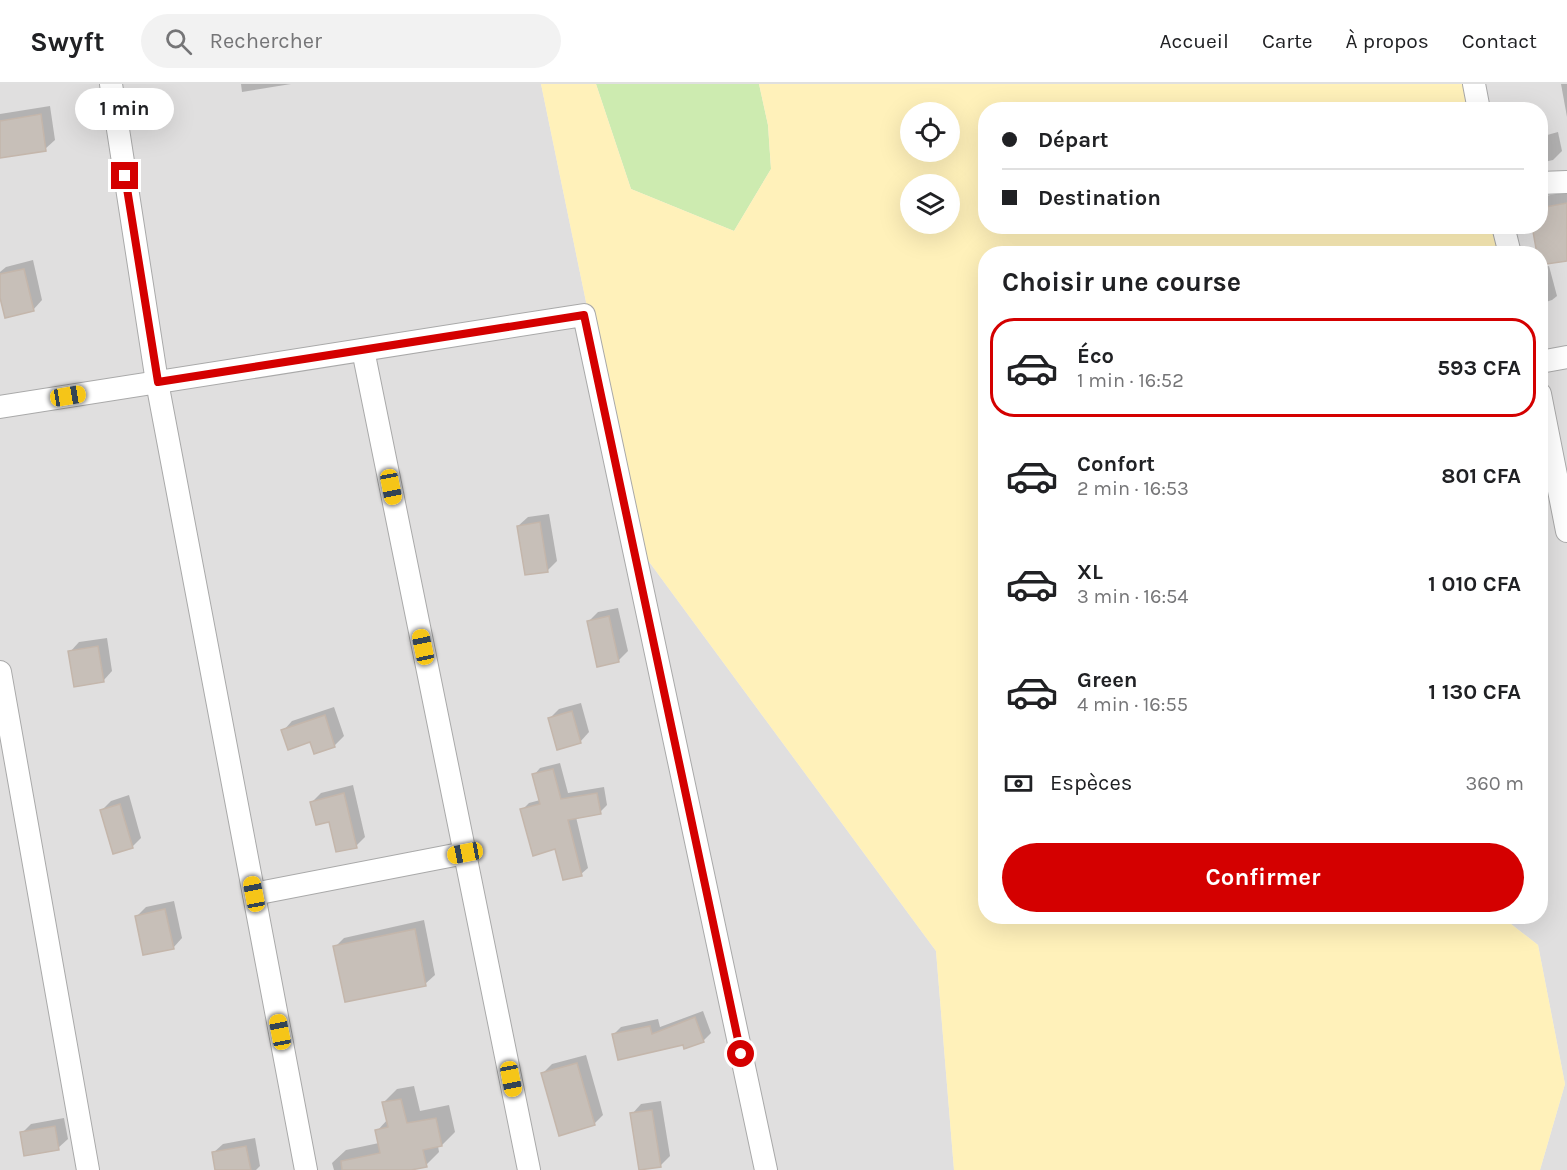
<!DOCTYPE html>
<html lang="fr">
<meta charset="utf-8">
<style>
:root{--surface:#fff;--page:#f2f2f2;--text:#202124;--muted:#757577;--line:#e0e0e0;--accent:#d40000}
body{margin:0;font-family:Karla,sans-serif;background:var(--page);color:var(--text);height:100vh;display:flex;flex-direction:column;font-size:22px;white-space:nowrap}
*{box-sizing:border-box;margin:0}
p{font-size:20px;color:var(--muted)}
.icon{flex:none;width:33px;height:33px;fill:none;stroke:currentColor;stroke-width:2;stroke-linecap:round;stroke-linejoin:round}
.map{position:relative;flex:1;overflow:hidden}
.sheet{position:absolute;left:978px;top:162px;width:570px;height:678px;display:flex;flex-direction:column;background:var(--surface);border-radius:24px;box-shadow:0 6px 24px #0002}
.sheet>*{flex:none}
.top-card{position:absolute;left:978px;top:18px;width:570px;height:132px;border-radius:24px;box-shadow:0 6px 24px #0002;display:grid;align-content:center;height:132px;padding:0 24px;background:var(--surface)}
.tools{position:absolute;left:900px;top:18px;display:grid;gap:12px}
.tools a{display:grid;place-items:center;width:60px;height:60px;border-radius:50%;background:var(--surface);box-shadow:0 6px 24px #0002;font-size:30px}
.end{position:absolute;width:27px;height:27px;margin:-14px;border:8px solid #d40000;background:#fff;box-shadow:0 0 0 3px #fff}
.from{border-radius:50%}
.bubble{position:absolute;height:42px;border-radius:21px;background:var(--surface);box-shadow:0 6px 24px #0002;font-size:20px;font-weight:700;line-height:42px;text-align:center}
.car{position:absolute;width:18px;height:36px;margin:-18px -9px;border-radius:8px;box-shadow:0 0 4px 2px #0007;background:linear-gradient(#f5c518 24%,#345 0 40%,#f5c518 0 76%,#345 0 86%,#f5c518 0)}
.top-card b{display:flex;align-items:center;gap:21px;height:57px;font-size:22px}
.top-card b+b{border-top:2px solid var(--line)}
.top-card i{width:15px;height:15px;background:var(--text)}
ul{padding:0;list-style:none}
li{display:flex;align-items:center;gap:18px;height:99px;margin:0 12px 9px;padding:0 12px;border:3px solid transparent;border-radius:24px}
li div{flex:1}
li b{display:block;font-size:22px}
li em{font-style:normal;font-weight:700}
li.active{border-color:var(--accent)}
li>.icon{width:54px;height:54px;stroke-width:1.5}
h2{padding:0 24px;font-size:27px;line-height:72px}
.pay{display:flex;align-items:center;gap:15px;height:66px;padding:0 24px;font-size:22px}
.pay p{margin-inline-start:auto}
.primary-button{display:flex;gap:12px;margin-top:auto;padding:12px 24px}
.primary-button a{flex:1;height:69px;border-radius:36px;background:var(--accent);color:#fff;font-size:24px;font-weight:700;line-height:69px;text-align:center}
header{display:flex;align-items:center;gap:36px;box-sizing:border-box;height:84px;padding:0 30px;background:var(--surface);border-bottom:2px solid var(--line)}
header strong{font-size:28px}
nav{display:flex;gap:33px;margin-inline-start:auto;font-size:21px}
.search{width:420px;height:54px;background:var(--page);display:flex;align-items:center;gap:15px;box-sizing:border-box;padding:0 21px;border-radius:33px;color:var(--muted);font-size:22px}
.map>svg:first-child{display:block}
</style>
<header>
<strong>Swyft</strong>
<div class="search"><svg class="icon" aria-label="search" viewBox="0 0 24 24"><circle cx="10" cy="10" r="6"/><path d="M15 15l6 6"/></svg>Rechercher</div>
<nav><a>Accueil</a><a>Carte</a><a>À propos</a><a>Contact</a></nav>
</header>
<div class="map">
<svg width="1567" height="1086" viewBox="0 0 1567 1086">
<rect width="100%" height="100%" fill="#f2efe9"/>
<g fill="#e0dfdf">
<polygon points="0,0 541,0 636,460 936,867 954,1086 0,1086"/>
<polygon points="1466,0 1567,0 1567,1086 1540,1086 1565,1000 1538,861 1502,833 1540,832 1540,170 1499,169 1494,143 1540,142 1540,26 1471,25"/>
</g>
<polygon fill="#cdebb0" points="596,0 759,0 768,41 771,85 734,147 631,105"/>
<path fill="#fff1ba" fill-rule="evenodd" d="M541,0H596L631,105L734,147L771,85L768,41L759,0H1466L1471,25L986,26V142L1494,143L1499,169L986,170V832L1502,833L1538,861L1565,1000L1540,1086H954L936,867L636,460ZM910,28H950V68H910ZM910,100H950V140H910Z"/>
<g fill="#0003">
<polygon points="241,0 291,0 242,8"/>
<polygon points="1561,0 1567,0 1567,33"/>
<polygon points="50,22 55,56 45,65 0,73 0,30"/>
<polygon points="1558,48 1562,67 1553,76 1540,79 1540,53"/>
<polygon points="1567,108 1567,175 1540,142 1540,117 1545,112"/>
<polygon points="33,176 42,216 33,226 0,208 0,188 6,183"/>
<polygon points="1549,182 1557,212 1552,216 1540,220 1540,184"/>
<polygon points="549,430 557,477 547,487 518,442 528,433"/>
<polygon points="618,524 628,567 619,576 598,581 589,537 598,528"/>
<polygon points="107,554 112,587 103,597 70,568 79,558"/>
<polygon points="581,619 589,648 580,658 550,634 559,625"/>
<polygon points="334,623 344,652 335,661 315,668 311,656 283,647 292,637"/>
<polygon points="560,679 568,709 604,703 607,721 600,728 576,733 588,784 581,790 522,726 529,719 540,716 534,691 540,684"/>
<polygon points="353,701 365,753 356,762 312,718 321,709"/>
<polygon points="129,711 141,754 132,763 102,726 111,717"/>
<polygon points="174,817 182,854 173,864 137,832 146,823"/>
<polygon points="424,836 435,891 425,900 335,863 344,854"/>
<polygon points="703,927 711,949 704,956 685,963 684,960 613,951 621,943 658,935 660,943"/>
<polygon points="586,971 603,1031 594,1040 543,989 552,980"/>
<polygon points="414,1002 420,1027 449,1021 455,1048 442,1061 438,1062 439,1068 426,1081 403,1086 334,1086 332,1079 346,1066 379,1059 377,1047 388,1035 384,1018 397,1005"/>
<polygon points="661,1017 670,1072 661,1081 632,1030 641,1020"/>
<polygon points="64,1034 68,1055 58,1064 22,1049 31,1040"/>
<polygon points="255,1054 260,1082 256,1086 216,1086 213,1069 223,1060"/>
</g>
<g fill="#c7bfb8" stroke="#c4b6ab" stroke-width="1.5">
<polygon points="41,30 46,67 0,74 0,37"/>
<polygon points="1567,119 1567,177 1540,181 1540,170 1537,170 1532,142 1540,142 1540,124"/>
<polygon points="24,185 34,227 5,234 0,214 0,190"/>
<polygon points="540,438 548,488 525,491 517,442"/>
<polygon points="609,532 619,578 597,583 587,537"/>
<polygon points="98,562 104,598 74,603 68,567"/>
<polygon points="572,627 581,659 557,666 548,634"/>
<polygon points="325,631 335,663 314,670 310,658 288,666 281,646"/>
<polygon points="553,685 561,715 597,709 601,730 568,736 582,792 563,796 555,765 533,772 520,725 540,720 532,690"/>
<polygon points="344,709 357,764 336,768 329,738 316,741 310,718"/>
<polygon points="120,720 133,764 113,770 100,726"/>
<polygon points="165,825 174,865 143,871 135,832"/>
<polygon points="415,845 426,902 345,918 333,862"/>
<polygon points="695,933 704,958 684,965 683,961 618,976 612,950 650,942 652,950"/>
<polygon points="577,979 595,1041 559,1052 541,989"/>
<polygon points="401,1015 407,1039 436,1034 442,1062 423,1066 427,1083 411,1086 342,1086 341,1077 380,1069 375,1046 388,1043 382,1018"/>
<polygon points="652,1026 661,1083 639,1086 630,1029"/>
<polygon points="55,1042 59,1066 24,1072 20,1048"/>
<polygon points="246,1062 251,1086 215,1086 212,1068"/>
</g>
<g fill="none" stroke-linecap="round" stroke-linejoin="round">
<g stroke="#a9a9a9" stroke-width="24">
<g id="street">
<polyline points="111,0 157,298 306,1086"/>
<polyline points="1474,0 1479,26"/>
<polyline points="1540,99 1567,98"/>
<polyline points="1503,142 1510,170"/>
<polyline points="363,266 529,1086"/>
<polyline points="1540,278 1567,273"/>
<polyline points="1540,310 1567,447"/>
<polyline points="0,323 584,231 766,1086"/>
<polyline points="0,588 88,1086"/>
<polyline points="254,810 465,769"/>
</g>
</g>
<use href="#street" stroke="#fff" stroke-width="22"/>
</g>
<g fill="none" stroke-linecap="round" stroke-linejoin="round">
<polyline stroke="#d40000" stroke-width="8" points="125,92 158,298 584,231 741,970"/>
</g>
</svg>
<div class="tools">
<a><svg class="icon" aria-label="locate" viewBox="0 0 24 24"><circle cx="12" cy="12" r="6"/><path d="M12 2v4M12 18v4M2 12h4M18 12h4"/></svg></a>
<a><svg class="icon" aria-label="layers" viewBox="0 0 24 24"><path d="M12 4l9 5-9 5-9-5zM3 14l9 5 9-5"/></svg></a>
</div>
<i class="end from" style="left:741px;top:970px"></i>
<i class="end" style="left:125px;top:92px"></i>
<div class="bubble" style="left:75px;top:4px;width:99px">1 min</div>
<i class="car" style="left:68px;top:312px;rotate:81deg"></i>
<i class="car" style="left:391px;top:403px;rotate:169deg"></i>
<i class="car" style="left:423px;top:563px;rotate:348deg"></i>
<i class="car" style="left:465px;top:769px;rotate:259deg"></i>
<i class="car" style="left:254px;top:810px;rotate:349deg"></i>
<i class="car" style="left:280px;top:948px;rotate:349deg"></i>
<i class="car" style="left:511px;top:995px;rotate:169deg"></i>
<div class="top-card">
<b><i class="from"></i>Départ</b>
<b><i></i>Destination</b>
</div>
<section class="sheet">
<h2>Choisir une course</h2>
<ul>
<li class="active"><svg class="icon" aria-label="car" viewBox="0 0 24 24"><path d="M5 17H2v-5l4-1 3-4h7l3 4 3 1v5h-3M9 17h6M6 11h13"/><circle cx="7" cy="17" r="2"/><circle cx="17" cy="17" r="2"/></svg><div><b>Éco</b><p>1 min · 16:52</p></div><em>593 CFA</em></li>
<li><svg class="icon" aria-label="car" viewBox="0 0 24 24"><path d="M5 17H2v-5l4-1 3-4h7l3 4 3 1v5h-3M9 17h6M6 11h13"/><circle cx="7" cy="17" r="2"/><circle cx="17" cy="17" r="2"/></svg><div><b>Confort</b><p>2 min · 16:53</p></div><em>801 CFA</em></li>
<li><svg class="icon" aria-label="car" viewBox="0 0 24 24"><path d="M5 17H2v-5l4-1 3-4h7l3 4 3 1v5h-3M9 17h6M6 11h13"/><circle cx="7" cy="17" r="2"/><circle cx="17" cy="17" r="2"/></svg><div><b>XL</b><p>3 min · 16:54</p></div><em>1 010 CFA</em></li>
<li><svg class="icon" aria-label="car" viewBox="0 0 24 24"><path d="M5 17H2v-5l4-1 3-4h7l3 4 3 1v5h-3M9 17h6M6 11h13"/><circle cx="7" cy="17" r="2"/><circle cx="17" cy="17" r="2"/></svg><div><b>Green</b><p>4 min · 16:55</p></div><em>1 130 CFA</em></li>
</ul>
<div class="pay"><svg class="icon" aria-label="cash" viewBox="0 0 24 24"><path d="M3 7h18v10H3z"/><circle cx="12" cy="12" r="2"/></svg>Espèces<p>360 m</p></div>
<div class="primary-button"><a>Confirmer</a></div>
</section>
</div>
